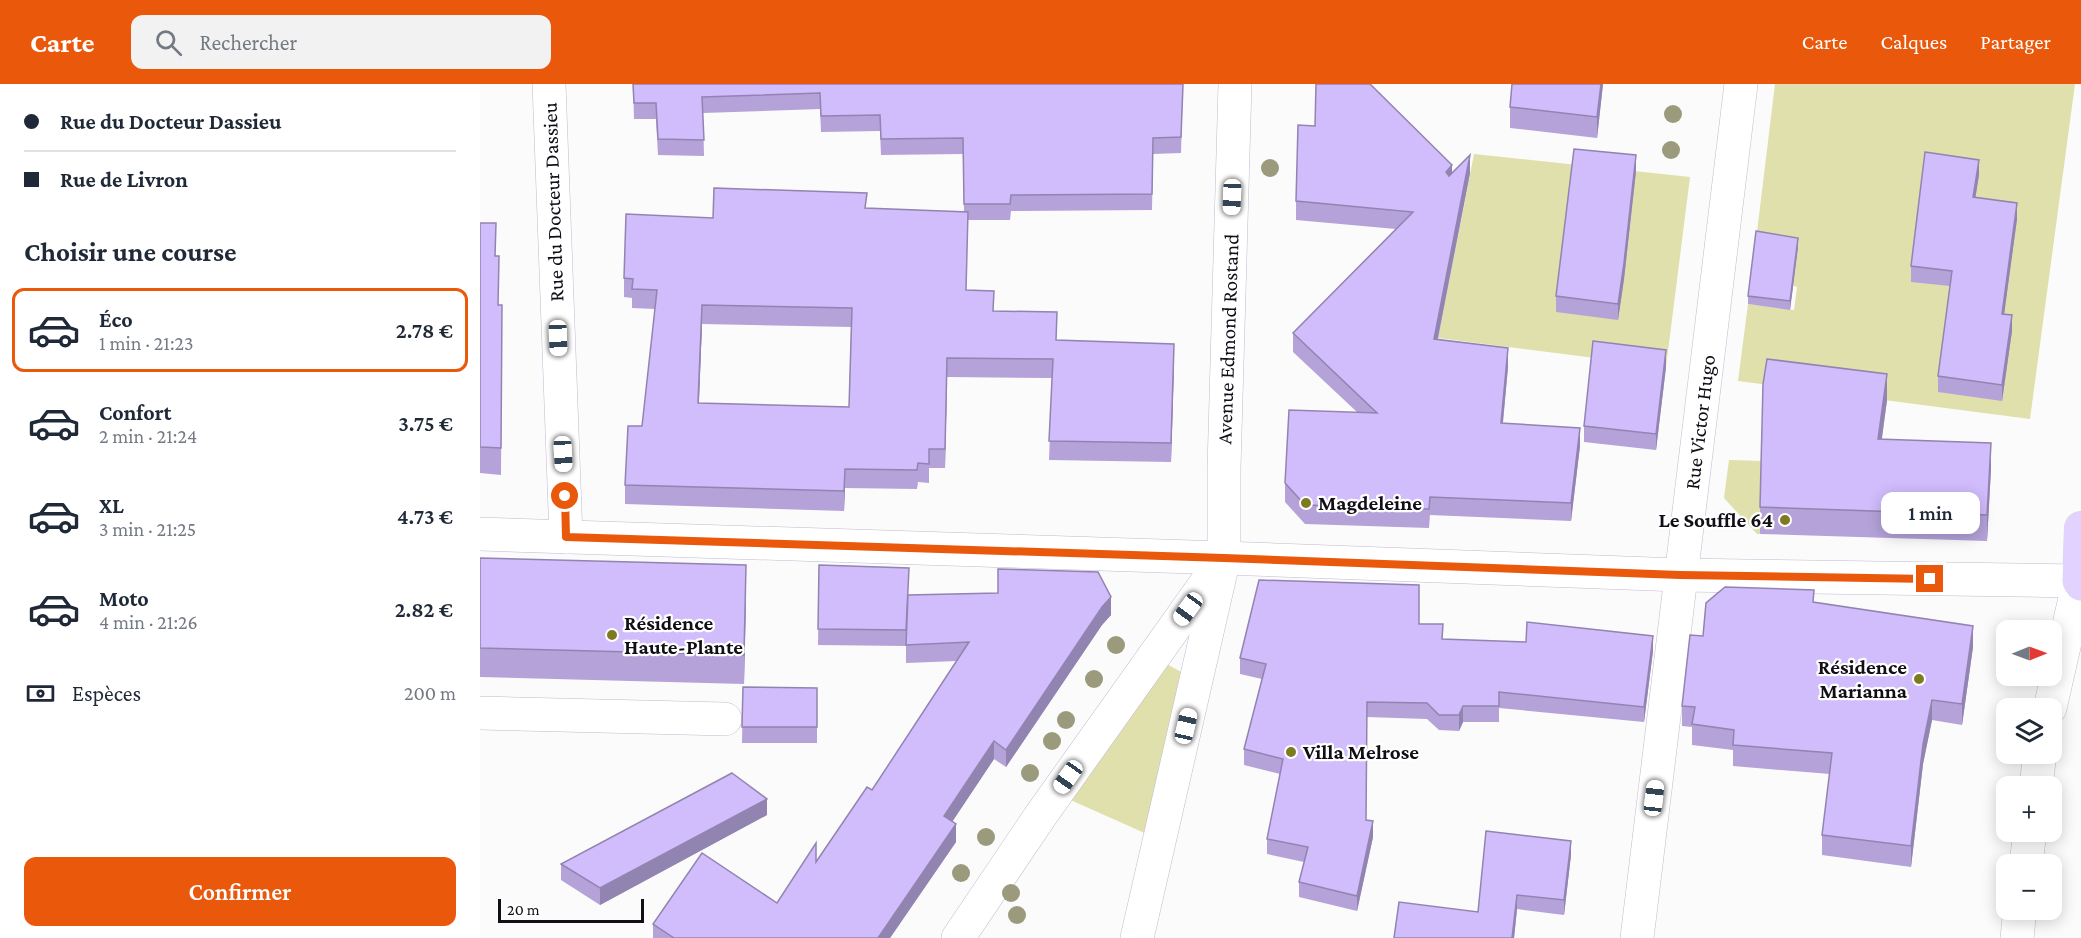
<!DOCTYPE html>
<html lang="fr">
<meta charset="utf-8">
<style>
:root{--surface:#fff;--page:#f2f2f3;--text:#1f2937;--muted:#747a83;--line:#e0e1e3;--accent:#ea580c}
body{margin:0;font-family:"Crimson Pro",serif;background:var(--page);color:var(--text);height:100vh;display:flex;flex-direction:column;font-size:22px;white-space:nowrap}
*{box-sizing:border-box;margin:0}
p{font-size:20px;color:var(--muted)}
.icon{flex:none;width:33px;height:33px;fill:none;stroke:currentColor;stroke-width:2;stroke-linecap:round;stroke-linejoin:round}
.map{position:relative;flex:1;overflow:hidden}
.details{display:flex;flex-direction:column;background:var(--surface);width:480px}
.details>*{flex:none}
.guide{display:grid;align-content:center;height:132px;padding:0 24px;background:var(--surface)}
.needle{width:39px;rotate:89deg}
.tools{position:absolute;left:1516px;top:536px;display:grid;gap:12px}
.tools a{display:grid;place-items:center;width:66px;height:66px;border-radius:12px;background:var(--surface);box-shadow:0 3px 15px #0003;font-size:30px}
.scale{position:absolute;left:18px;bottom:15px;width:146px;box-sizing:border-box;padding-left:6px;border:3px solid #110e16;border-top:0;font-size:16px;line-height:21px;white-space:nowrap;color:#110e16;-webkit-text-stroke:4px #fff;paint-order:stroke}
.end{position:absolute;width:27px;height:27px;margin:-14px;border:8px solid #ea580c;background:#fff;box-shadow:0 0 0 3px #fff}
.from{border-radius:50%}
.bubble{position:absolute;height:42px;border-radius:12px;background:var(--surface);box-shadow:0 3px 15px #0003;font-size:20px;font-weight:600;line-height:42px;text-align:center}
.car{position:absolute;width:18px;height:36px;margin:-18px -9px;border-radius:8px;box-shadow:0 0 4px 2px #0007;background:linear-gradient(#fff 24%,#345 0 40%,#fff 0 76%,#345 0 86%,#fff 0)}
.guide b{display:flex;align-items:center;gap:21px;height:57px;font-size:22px}
.guide b+b{border-top:2px solid var(--line)}
.guide i{width:15px;height:15px;background:var(--text)}
ul{padding:0;list-style:none}
li{display:flex;align-items:center;gap:18px;height:84px;margin:0 12px 9px;padding:0 12px;border:3px solid transparent;border-radius:12px}
li div{flex:1}
li b{display:block;font-size:22px}
li em{font-style:normal;font-weight:600}
li.current{border-color:var(--accent)}
li>.icon{width:54px;height:54px;stroke-width:1.5}
h2{padding:0 24px;font-size:27px;line-height:72px}
.pay{display:flex;align-items:center;gap:15px;height:66px;padding:0 24px;font-size:22px}
.pay p{margin-inline-start:auto}
.cta{display:flex;gap:12px;margin-top:auto;padding:12px 24px}
.cta a{flex:1;height:69px;border-radius:12px;background:var(--accent);color:#fff;font-size:24px;font-weight:600;line-height:69px;text-align:center}
header{display:flex;align-items:center;gap:36px;box-sizing:border-box;height:84px;padding:0 30px;background:var(--accent);color:#fff}
header strong{font-size:28px}
nav{display:flex;gap:33px;margin-inline-start:auto;font-size:21px}
.search{width:420px;height:54px;background:var(--page);display:flex;align-items:center;gap:15px;box-sizing:border-box;padding:0 21px;border-radius:12px;color:var(--muted);font-size:22px}
main{display:flex;flex:1;min-height:0}
.map>svg:first-child{display:block}
</style>
<header>
<strong>Carte</strong>
<div class="search"><svg class="icon" aria-label="search" viewBox="0 0 24 24"><circle cx="10" cy="10" r="6"/><path d="M15 15l6 6"/></svg>Rechercher</div>
<nav><a>Carte</a><a>Calques</a><a>Partager</a></nav>
</header>
<main>
<section class="details">
<div class="guide">
<b><i class="from"></i>Rue du Docteur Dassieu</b>
<b><i></i>Rue de Livron</b>
</div>
<h2>Choisir une course</h2>
<ul>
<li class="current"><svg class="icon" aria-label="car" viewBox="0 0 24 24"><path d="M5 17H2v-5l4-1 3-4h7l3 4 3 1v5h-3M9 17h6M6 11h13"/><circle cx="7" cy="17" r="2"/><circle cx="17" cy="17" r="2"/></svg><div><b>Éco</b><p>1 min · 21:23</p></div><em>2.78 €</em></li>
<li><svg class="icon" aria-label="car" viewBox="0 0 24 24"><path d="M5 17H2v-5l4-1 3-4h7l3 4 3 1v5h-3M9 17h6M6 11h13"/><circle cx="7" cy="17" r="2"/><circle cx="17" cy="17" r="2"/></svg><div><b>Confort</b><p>2 min · 21:24</p></div><em>3.75 €</em></li>
<li><svg class="icon" aria-label="car" viewBox="0 0 24 24"><path d="M5 17H2v-5l4-1 3-4h7l3 4 3 1v5h-3M9 17h6M6 11h13"/><circle cx="7" cy="17" r="2"/><circle cx="17" cy="17" r="2"/></svg><div><b>XL</b><p>3 min · 21:25</p></div><em>4.73 €</em></li>
<li><svg class="icon" aria-label="car" viewBox="0 0 24 24"><path d="M5 17H2v-5l4-1 3-4h7l3 4 3 1v5h-3M9 17h6M6 11h13"/><circle cx="7" cy="17" r="2"/><circle cx="17" cy="17" r="2"/></svg><div><b>Moto</b><p>4 min · 21:26</p></div><em>2.82 €</em></li>
</ul>
<div class="pay"><svg class="icon" aria-label="cash" viewBox="0 0 24 24"><path d="M3 7h18v10H3z"/><circle cx="12" cy="12" r="2"/></svg>Espèces<p>200 m</p></div>
<div class="cta"><a>Confirmer</a></div>
</section>
<div class="map">
<svg width="1601" height="854" viewBox="0 0 1601 854">
<rect width="100%" height="100%" fill="#fbfbfb"/>
<g fill="#e0e0ad">
<polygon points="1295,0 1595,0 1550,335 1258,297 1268,220 1314,226 1317,203 1313,202 1276,156"/>
<polygon points="994,70 1210,93 1186,283 958,254"/>
<polygon points="1249,376 1282,377 1280,450 1277,450 1244,414"/>
<polygon points="681,577 707,591 669,751 586,714"/>
</g>
<g fill="none" stroke-linecap="round" stroke-linejoin="round">
<g stroke="#c1b9d1" stroke-width="34">
<g id="minor">
<polyline points="69,0 86,453"/>
<polyline points="0,450 744,474 1200,491 1599,497"/>
<polyline points="1570,624 1599,497"/>
<polyline points="0,629 245,635"/>
<polyline points="1556,702 1560,669"/>
<polyline points="1546,780 1550,747"/>
<polyline points="478,854 561,731 736,485"/>
<polyline points="657,854 744,474 744,384 755,0"/>
<polyline points="1157,854 1261,0"/>
<polyline points="1537,854 1540,825"/>
</g>
</g>
<g stroke="#d9d8da" stroke-width="34">
<polyline id="major" points="1601,444 1599,497 1601,500"/>
</g>
<use href="#minor" stroke="#fff" stroke-width="33"/>
<use href="#major" stroke="#e2d2ff" stroke-width="33"/>
</g>
<g fill="#9b9a7d">
<circle cx="1193" cy="30" r="9"/>
<circle cx="1191" cy="66" r="9"/>
<circle cx="790" cy="84" r="9"/>
<circle cx="636" cy="561" r="9"/>
<circle cx="614" cy="595" r="9"/>
<circle cx="586" cy="636" r="9"/>
<circle cx="572" cy="657" r="9"/>
<circle cx="550" cy="689" r="9"/>
<circle cx="506" cy="753" r="9"/>
<circle cx="481" cy="789" r="9"/>
<circle cx="531" cy="809" r="9"/>
<circle cx="537" cy="831" r="9"/>
</g>
<g fill="#b4a2d9" fill-rule="evenodd">
<path d="M153,0H703L701,69L673,70L672,126L531,127L530,136H488L486,206L514,227L577,256L694,279L691,378L569,376L572,294L467,293L465,384H449V399L438,398L437,405L365,404L364,427L145,420V401L162,342L175,225L152,224V214L144,213V194L233,134L387,124L484,128L483,70L401,71L400,47L341,48L340,25L223,29L224,72L178,71L176,35H154ZM222,240L371,243L369,323L219,319Z"/>
<polygon points="1032,0 1123,0 1117,54 1030,44 1030,23"/>
<polygon points="1156,87 1144,195 1138,236 1076,228 1076,212"/>
<polygon points="972,89 990,89 958,255 1028,283 1023,339 1100,362 1091,437 950,431 949,444 825,440 805,418 805,399 877,328 813,268 813,249 916,145 816,136 816,117"/>
<polygon points="1499,91 1495,114 1537,135 1524,230 1532,247 1522,317 1458,308 1458,292 1470,202 1431,198 1431,182"/>
<polygon points="0,139 16,172 18,221 22,221 21,391 0,389"/>
<polygon points="1318,163 1310,226 1268,220 1268,212"/>
<polygon points="1186,283 1176,366 1104,358 1104,342"/>
<polygon points="1407,316 1402,355 1511,385 1507,457 1280,450 1280,423"/>
<polygon points="0,474 266,510 264,600 0,593"/>
<polygon points="339,481 428,511 631,531 622,541 526,683 514,675 472,738 476,758 410,854 173,854 173,840 297,819 336,777 392,706 477,577 426,579 426,562 338,561"/>
<polygon points="1334,518 1493,563 1482,641 1452,636 1443,680 1431,783 1342,771 1342,751 1350,690 1253,682 1253,666 1212,661 1212,643 1202,642 1202,622 1223,552"/>
<polygon points="939,540 963,555 1173,567 1164,638 1019,624 1019,638 983,638 979,647 959,646 947,635 887,633 886,736 893,753 877,827 819,813 819,798 824,778 787,770 787,755 800,690 764,681 764,665 782,595 760,590 760,574"/>
<polygon points="263,603 337,604 337,659 262,659"/>
<polygon points="287,731 120,821 81,796 81,780"/>
<polygon points="1091,771 1084,831 1037,825 1034,854 914,854 998,828"/>
</g>
<g fill="#9284b0">
<polygon points="1121,0 1123,0 1117,54 1117,33"/>
<polygon points="990,71 990,89 954,273 954,255"/>
<polygon points="1156,71 1156,87 1144,195 1138,236 1138,220"/>
<polygon points="1499,76 1499,91 1493,129 1493,113"/>
<polygon points="972,81 972,100 966,88"/>
<polygon points="1537,119 1537,135 1522,246 1522,230"/>
<polygon points="1318,154 1318,163 1310,226 1310,217"/>
<polygon points="222,221 222,240 218,338 218,319"/>
<polygon points="1532,231 1532,247 1522,317 1522,301"/>
<polygon points="694,260 694,279 691,378 691,359"/>
<polygon points="1028,264 1028,283 1021,357 1021,339"/>
<polygon points="1186,266 1186,283 1176,366 1176,350"/>
<polygon points="467,274 467,293 465,384 465,365"/>
<polygon points="1407,290 1407,316 1398,381 1398,355"/>
<polygon points="1100,344 1100,362 1091,437 1091,419"/>
<polygon points="1511,359 1511,385 1507,457 1507,431"/>
<polygon points="365,385 365,404 364,427 364,407"/>
<polygon points="266,481 266,510 264,600 264,571"/>
<polygon points="631,513 631,531 622,541 526,683 526,666 622,523"/>
<polygon points="1493,542 1493,563 1482,641 1482,620"/>
<polygon points="1173,552 1173,567 1164,638 1164,623"/>
<polygon points="1452,616 1452,636 1443,680 1431,783 1431,762 1443,660"/>
<polygon points="983,622 983,638 979,647 979,631"/>
<polygon points="514,657 514,675 464,750 464,732"/>
<polygon points="287,715 287,731 120,821 120,804"/>
<polygon points="893,737 893,753 877,827 877,812"/>
<polygon points="476,740 476,758 410,854 398,854"/>
<polygon points="1091,757 1091,771 1084,831 1084,816"/>
<polygon points="1037,811 1037,825 1034,854 1032,854"/>
</g>
<g fill="#d1bcfc" stroke="#9284b0" stroke-width="1.5" fill-rule="evenodd">
<polygon points="153,0 703,0 701,53 673,54 672,110 531,111 530,120 484,120 483,54 401,55 400,31 341,32 340,9 222,13 224,56 178,55 176,19 154,19"/>
<polygon points="836,0 890,0 972,81 966,88 969,92 990,71 954,255 1028,264 1021,339 1100,344 1091,419 950,413 949,425 825,421 805,399 809,326 897,329 813,249 933,128 816,117 818,41 835,42"/>
<polygon points="1032,0 1121,0 1117,33 1030,23"/>
<polygon points="1094,65 1156,71 1144,179 1138,220 1076,212"/>
<polygon points="1445,68 1499,76 1493,113 1537,119 1522,230 1532,231 1522,301 1458,292 1472,187 1431,182"/>
<path d="M234,104L387,109L385,124L488,128L486,206L514,207L513,227L577,228L576,256L694,260L691,359L569,357L573,275L467,274L465,365H449V380L438,379L437,386L365,385L364,407L145,401L148,342H162L177,206L152,205L153,195L144,194L146,130L233,134ZM222,221L372,224L369,323L218,319Z"/>
<polygon points="0,139 16,139 15,172 19,172 18,221 22,221 21,364 0,363"/>
<polygon points="1276,147 1318,154 1310,217 1268,212"/>
<polygon points="1113,257 1186,266 1176,350 1104,342"/>
<polygon points="1287,275 1407,290 1398,355 1511,359 1507,431 1280,423 1283,300"/>
<polygon points="0,474 266,481 264,571 0,564"/>
<polygon points="339,481 429,484 426,546 338,545"/>
<polygon points="518,485 618,488 631,513 622,523 526,666 514,657 464,732 476,740 398,854 194,854 173,840 222,769 297,819 336,759 336,778 387,703 392,706 489,558 426,561 428,511 518,509"/>
<polygon points="779,496 939,501 939,540 963,540 962,555 1046,558 1047,538 1173,552 1164,623 1019,608 1019,622 983,622 979,631 959,631 947,619 887,618 886,736 893,737 877,812 819,798 828,763 787,755 803,675 764,665 786,580 760,574"/>
<polygon points="1245,503 1334,506 1333,518 1493,542 1482,620 1452,616 1443,660 1431,762 1342,751 1352,669 1253,661 1254,646 1212,640 1215,623 1202,622 1210,551 1223,552 1226,519"/>
<polygon points="263,603 337,604 337,643 262,643"/>
<polygon points="252,689 287,715 120,804 81,780"/>
<polygon points="1006,747 1091,757 1084,816 1037,811 1032,854 914,854 919,818 998,828"/>
</g>
<g fill="none" stroke-linecap="round" stroke-linejoin="round">
<polyline stroke="#ea580c" stroke-width="8" points="85,412 86,453 744,474 1200,491 1450,495"/>
</g>
<g fill="#7e7a21" stroke="#fff" stroke-width="2">
<circle cx="826" cy="419" r="6"/>
<circle cx="1305" cy="436" r="6"/>
<circle cx="132" cy="551" r="6"/>
<circle cx="1439" cy="595" r="6"/>
<circle cx="811" cy="668" r="6"/>
</g>
<g text-anchor="middle" dominant-baseline="central" stroke-width="4.5" stroke-linejoin="round" paint-order="stroke">
<g font-size="21" fill="#110e16" stroke="#fff">
<text transform="translate(73 118) rotate(-92)">Rue du Docteur Dassieu</text>
<text transform="translate(748 255) rotate(-88)">Avenue Edmond Rostand</text>
<text transform="translate(1220 338) rotate(-83)">Rue Victor Hugo</text>
</g>
<g font-size="21" font-weight="bold" fill="#110e16" stroke="#fff" text-anchor="start">
<text x="838" y="419">Magdeleine</text>
<text x="1293" y="436" text-anchor="end">Le Souffle 64</text>
<text x="144" y="539">Résidence<tspan x="144" dy="24">Haute-Plante</tspan></text>
<text x="1427" y="583" text-anchor="end">Résidence<tspan x="1427" dy="24">Marianna</tspan></text>
<text x="823" y="668">Villa Melrose</text>
</g>
</g>
</svg>
<div class="tools">
<a><svg class="needle" viewBox="-14 -14 28 28"><path d="M0-13l5 13h-10z" fill="#e53935"/><path d="M0 13l5-13h-10z" fill="#747a83"/></svg></a>
<a><svg class="icon" aria-label="layers" viewBox="0 0 24 24"><path d="M12 4l9 5-9 5-9-5zM3 14l9 5 9-5"/></svg></a>
<a>+</a>
<a>−</a>
</div>
<div class="scale">20 m</div>
<i class="end from" style="left:85px;top:412px"></i>
<i class="end" style="left:1450px;top:495px"></i>
<div class="bubble" style="left:1401px;top:408px;width:99px">1 min</div>
<i class="car" style="left:752px;top:113px;rotate:182deg"></i>
<i class="car" style="left:78px;top:254px;rotate:178deg"></i>
<i class="car" style="left:83px;top:370px;rotate:177deg"></i>
<i class="car" style="left:708px;top:525px;rotate:216deg"></i>
<i class="car" style="left:706px;top:642px;rotate:13deg"></i>
<i class="car" style="left:588px;top:693px;rotate:215deg"></i>
<i class="car" style="left:1174px;top:714px;rotate:7deg"></i>
</div>
</main>
